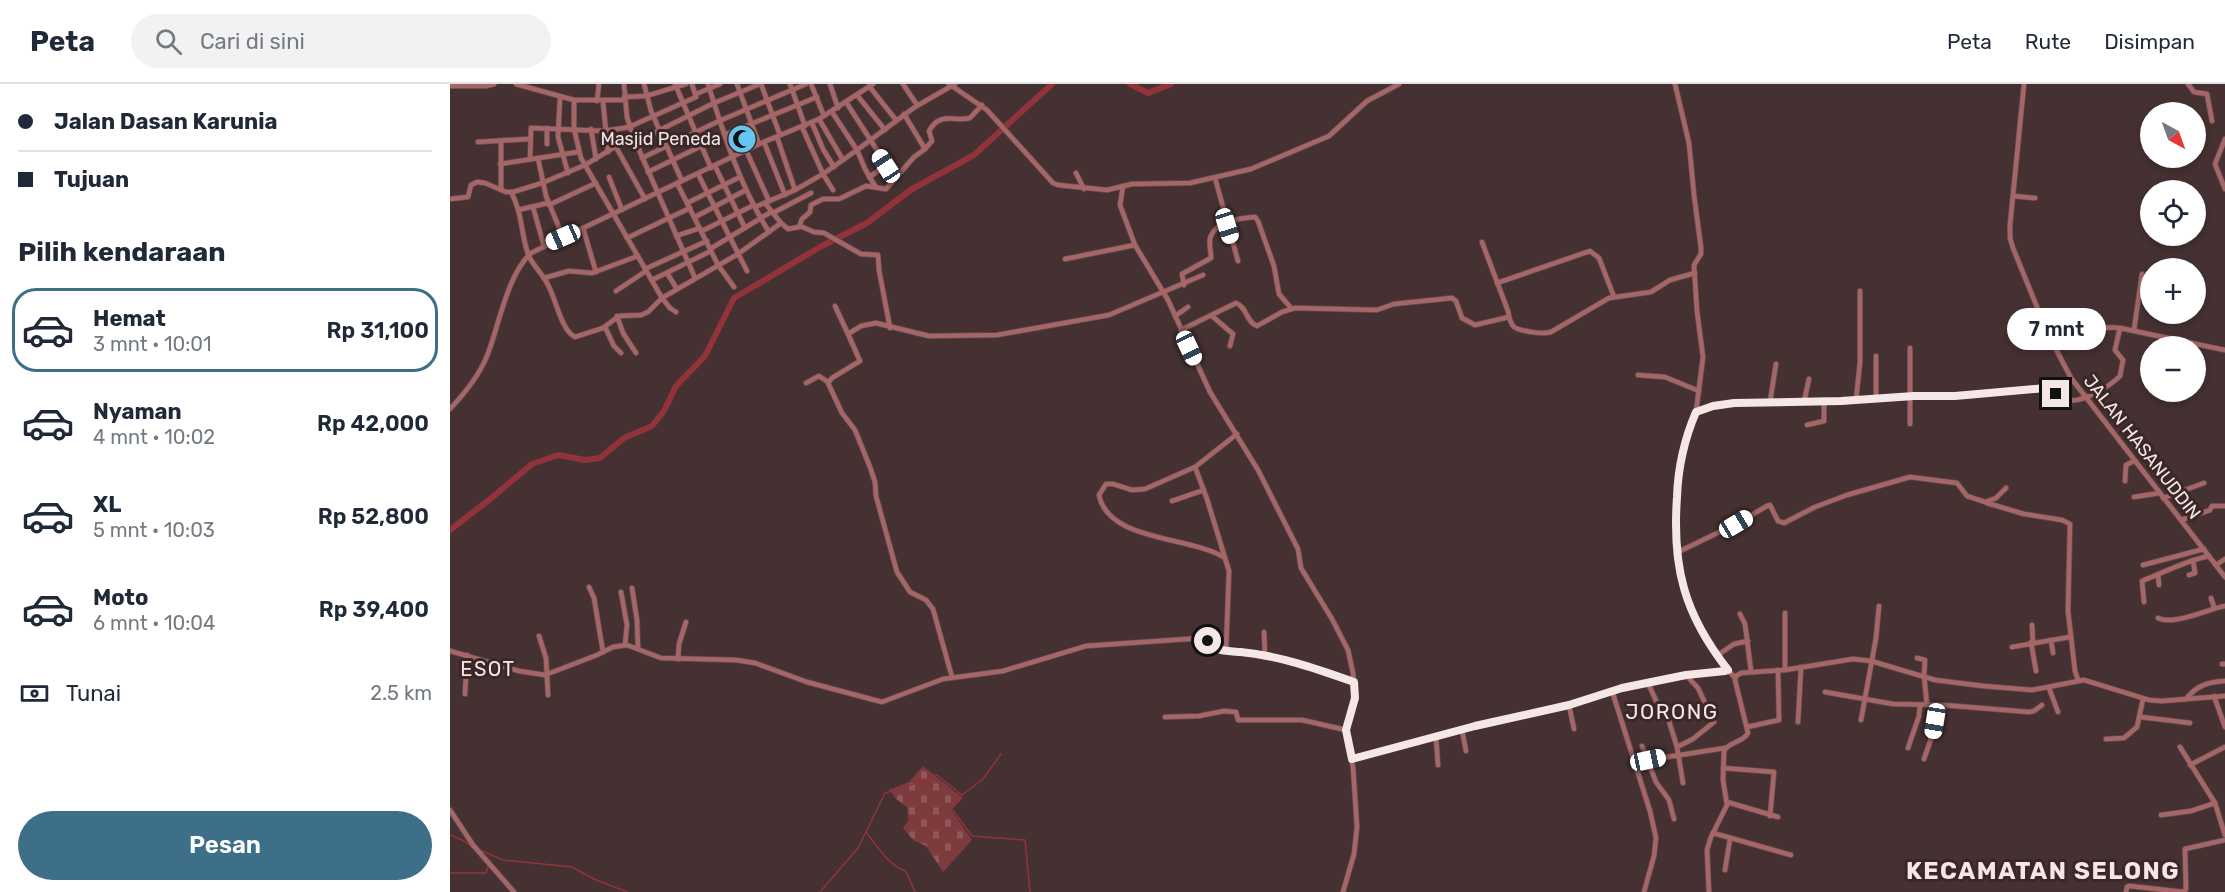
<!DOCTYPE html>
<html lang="id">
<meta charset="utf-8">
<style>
:root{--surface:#fff;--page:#f2f2f3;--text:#1f2937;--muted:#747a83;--line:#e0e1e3;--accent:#3e6f89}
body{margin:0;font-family:Rubik,sans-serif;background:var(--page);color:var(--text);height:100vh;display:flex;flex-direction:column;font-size:22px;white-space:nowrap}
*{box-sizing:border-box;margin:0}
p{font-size:20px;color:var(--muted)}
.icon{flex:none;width:33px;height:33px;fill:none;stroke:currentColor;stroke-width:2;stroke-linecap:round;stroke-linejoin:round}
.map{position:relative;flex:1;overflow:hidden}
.details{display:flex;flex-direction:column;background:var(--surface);width:450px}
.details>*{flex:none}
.banner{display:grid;align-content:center;height:132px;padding:0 18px;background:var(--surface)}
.needle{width:39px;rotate:139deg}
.fabs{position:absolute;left:1690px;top:18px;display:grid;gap:12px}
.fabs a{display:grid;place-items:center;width:66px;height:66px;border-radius:50%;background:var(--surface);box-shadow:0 3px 9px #0003;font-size:30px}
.end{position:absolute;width:27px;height:27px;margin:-14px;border:8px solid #f5e7e7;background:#111;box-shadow:0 0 0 3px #111}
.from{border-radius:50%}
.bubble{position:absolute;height:42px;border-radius:21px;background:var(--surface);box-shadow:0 3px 9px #0003;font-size:20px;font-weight:600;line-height:42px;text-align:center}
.car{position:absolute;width:18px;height:36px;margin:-18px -9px;border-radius:8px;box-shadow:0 0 4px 2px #0007;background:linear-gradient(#fff 24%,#345 0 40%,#fff 0 76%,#345 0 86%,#fff 0)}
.banner b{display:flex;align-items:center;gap:21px;height:57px;font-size:22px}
.banner b+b{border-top:2px solid var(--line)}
.banner i{width:15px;height:15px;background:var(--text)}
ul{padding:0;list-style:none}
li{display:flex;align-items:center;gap:18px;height:84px;margin:0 12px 9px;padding:0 6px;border:3px solid transparent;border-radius:24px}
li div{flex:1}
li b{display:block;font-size:22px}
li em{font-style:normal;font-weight:600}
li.on{border-color:var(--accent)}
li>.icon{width:54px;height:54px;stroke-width:1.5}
h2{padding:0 18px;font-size:27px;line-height:72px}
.pay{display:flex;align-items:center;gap:15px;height:66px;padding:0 18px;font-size:22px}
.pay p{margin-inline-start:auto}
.action{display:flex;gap:12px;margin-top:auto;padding:12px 18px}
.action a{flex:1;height:69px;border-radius:36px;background:var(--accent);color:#fff;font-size:24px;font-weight:600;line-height:69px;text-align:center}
header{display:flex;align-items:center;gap:36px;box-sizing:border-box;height:84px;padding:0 30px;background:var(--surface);border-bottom:2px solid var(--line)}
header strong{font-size:28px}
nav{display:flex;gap:33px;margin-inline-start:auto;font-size:21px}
.search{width:420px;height:54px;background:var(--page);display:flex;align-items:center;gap:15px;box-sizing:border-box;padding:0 21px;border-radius:33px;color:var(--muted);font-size:22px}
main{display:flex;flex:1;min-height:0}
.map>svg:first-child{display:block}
</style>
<header>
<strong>Peta</strong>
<div class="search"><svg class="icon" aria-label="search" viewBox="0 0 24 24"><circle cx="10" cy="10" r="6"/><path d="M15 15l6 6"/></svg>Cari di sini</div>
<nav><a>Peta</a><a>Rute</a><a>Disimpan</a></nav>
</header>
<main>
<section class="details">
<div class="banner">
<b><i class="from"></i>Jalan Dasan Karunia</b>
<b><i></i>Tujuan</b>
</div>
<h2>Pilih kendaraan</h2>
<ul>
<li class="on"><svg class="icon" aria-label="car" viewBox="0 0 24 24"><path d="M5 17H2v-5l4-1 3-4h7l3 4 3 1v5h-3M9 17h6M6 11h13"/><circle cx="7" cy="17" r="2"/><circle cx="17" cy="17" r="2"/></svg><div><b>Hemat</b><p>3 mnt · 10:01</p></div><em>Rp 31,100</em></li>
<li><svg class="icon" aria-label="car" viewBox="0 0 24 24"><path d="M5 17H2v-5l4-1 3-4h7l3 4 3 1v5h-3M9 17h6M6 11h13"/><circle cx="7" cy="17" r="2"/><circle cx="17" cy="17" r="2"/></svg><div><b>Nyaman</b><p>4 mnt · 10:02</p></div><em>Rp 42,000</em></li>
<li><svg class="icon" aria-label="car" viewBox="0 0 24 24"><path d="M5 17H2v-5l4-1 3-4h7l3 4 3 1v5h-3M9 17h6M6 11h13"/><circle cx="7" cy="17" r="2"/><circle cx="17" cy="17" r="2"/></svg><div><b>XL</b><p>5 mnt · 10:03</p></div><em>Rp 52,800</em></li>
<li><svg class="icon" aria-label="car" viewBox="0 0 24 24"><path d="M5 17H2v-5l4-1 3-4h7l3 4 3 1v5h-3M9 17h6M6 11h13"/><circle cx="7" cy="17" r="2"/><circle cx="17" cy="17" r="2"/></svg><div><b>Moto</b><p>6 mnt · 10:04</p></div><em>Rp 39,400</em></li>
</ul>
<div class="pay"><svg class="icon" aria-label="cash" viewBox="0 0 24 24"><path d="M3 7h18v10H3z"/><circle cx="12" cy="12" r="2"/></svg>Tunai<p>2.5 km</p></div>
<div class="action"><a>Pesan</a></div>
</section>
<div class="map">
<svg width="1775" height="808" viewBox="0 0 1775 808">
<defs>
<pattern id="cemetery-stones" width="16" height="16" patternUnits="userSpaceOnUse" patternTransform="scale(1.5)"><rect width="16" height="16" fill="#7d3b3e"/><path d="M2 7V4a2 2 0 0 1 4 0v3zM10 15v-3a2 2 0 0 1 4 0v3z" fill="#90575a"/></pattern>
</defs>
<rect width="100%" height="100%" fill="#453131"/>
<polygon fill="url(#cemetery-stones)" points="473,682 513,714 501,726 522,756 493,788 476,762 464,757 453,744 458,737 457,723 446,715 439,706 459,698"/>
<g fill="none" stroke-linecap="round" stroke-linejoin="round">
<g stroke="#92333b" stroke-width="1.5">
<polyline points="512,711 501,724 522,752 575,756 580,808"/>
<path d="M416,748C427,762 439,782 456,787L465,808"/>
<polyline points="0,751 14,757 21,762"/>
<polyline points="30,766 53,776 122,783 144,795 177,808"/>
<polyline points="0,789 36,789 38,783"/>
<polyline points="370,808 408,764 435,709 470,698 487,691 512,711 533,695 551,670"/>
</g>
<g stroke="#92333b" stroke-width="6">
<polyline points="680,0 698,9 721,0"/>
<polyline points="0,446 39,416 82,380 108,371 135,376 150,374 174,354 202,342 214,327 226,302 255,272 284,214 370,163 417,139 462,105 524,71 602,0"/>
</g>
<g stroke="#614e4e" stroke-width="6">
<g id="minor">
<polyline points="66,0 124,16 174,16"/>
<polyline points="174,0 177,33 183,52 245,194"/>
<polyline points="194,0 201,27 232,97"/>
<polyline points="225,0 261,84"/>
<path d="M258,0C274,51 290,102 319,148"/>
<polyline points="287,0 309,60"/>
<polyline points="311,0 330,51"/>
<polyline points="340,0 355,42"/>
<polyline points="361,0 374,32"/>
<polyline points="380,0 388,24"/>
<polyline points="453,0 467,21"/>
<polyline points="499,0 537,26 603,99 608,101 657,106 682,100 740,99 801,85 879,52 917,17 949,0"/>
<polyline points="1225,0 1239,59 1244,111 1251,164 1251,170 1244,181 1247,227 1253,273 1246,328"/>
<polyline points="1574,0 1560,141 1560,154 1563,164 1598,250 1621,294 1775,493"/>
<polyline points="1738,0 1744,8 1757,10 1762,37"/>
<polyline points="0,2 36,2 44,0"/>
<polyline points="419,2 446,36"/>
<polyline points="246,10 270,0"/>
<polyline points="407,11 435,46"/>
<polyline points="174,13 196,12 236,0"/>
<polyline points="110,14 108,53 118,89"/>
<polyline points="124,16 124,45 131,74 212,214 220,224 226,228"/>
<polyline points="147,17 149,0"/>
<polyline points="153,18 158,68"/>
<polyline points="396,18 445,94"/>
<polyline points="369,35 393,76"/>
<polyline points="362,39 373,65 384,83"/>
<polyline points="179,43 246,13 242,0"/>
<polyline points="352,43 373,90 407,66 382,28"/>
<polyline points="141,45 146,75"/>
<polyline points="327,53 345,106"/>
<polyline points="1775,55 1765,80 1775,105"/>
<polyline points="28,58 79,55"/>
<polyline points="186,58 264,19 310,0"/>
<polyline points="314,58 335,111"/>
<polyline points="97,60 97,44"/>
<polyline points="166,63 195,115"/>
<path d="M475,65L482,57L479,47C490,27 504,38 520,34L532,21"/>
<polyline points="296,66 319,117"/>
<polyline points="88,74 96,112 113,153"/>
<polyline points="192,74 269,37 356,0"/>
<polyline points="80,75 81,44 154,47 180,43"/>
<polyline points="50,80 128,68"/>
<polyline points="265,82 295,144"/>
<polyline points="198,88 274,51 367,13"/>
<polyline points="626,89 634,105"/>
<polyline points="248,90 297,187"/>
<polyline points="159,93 172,126"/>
<polyline points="419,93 436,82"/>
<polyline points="765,94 788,177"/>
<polyline points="227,99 268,181 284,203"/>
<polyline points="425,102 415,85 407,66 465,23 505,0"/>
<polyline points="673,102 670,121 685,161 718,216 760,308 808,386 848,465 851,484 882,535 898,566 903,589 905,614 896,641 896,652 903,683 907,743 904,770 893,808"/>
<polyline points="51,106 51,58"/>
<path d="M61,108C72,127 71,150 78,170C82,181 93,190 98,201C106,215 111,246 125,253L153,244L169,232L191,231L198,228L212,214L288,170L331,139L315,119"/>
<polyline points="1563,112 1585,114"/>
<polyline points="0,115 18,113 21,101 27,98 35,99 56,108 63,108 92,99 135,81 183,52"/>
<polyline points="237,119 290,93"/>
<polyline points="99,121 146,99"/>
<polyline points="83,123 94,162"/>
<polyline points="305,123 345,106 373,90 383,106"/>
<polyline points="68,126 98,119"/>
<polyline points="323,129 361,109"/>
<polyline points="245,133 296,106"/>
<polyline points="331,139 338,145 349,143 352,135 360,128 361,121 373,115 389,115 416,102 436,105 464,73 475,65 454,30"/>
<polyline points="350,142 364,148 374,149 411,170 428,171 429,186 440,244"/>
<polyline points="133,144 146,188"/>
<polyline points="252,147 304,121"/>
<polyline points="226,152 250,144"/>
<polyline points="177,154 240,124"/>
<path d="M1032,158L1058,227C1061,245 1064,245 1081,248C1088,249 1094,250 1101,248L1159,214L1201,208L1220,196L1245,189"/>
<polyline points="260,165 321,128"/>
<polyline points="615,175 685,161"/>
<polyline points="195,185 257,157"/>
<polyline points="217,189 227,205"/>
<polyline points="94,194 119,187 142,189 188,172"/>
<polyline points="202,196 261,167"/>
<polyline points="1047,199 1140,167 1149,174 1164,213"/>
<path d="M734,201L732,190L761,174C761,168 759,161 760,155C764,137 790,134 805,133L808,137L824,182L829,210L841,224"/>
<polyline points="166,207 196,187"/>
<polyline points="385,222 398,250"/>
<polyline points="167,232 173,249 186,269"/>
<polyline points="725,232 738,223"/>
<polyline points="762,232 783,250 780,262"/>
<path d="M1632,236C1642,250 1656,241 1670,244"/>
<polyline points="155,243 164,262 171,269"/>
<path d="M731,246L786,219C797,223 796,238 807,242L832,228L845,224L927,226L944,220L1002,214L1006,217L1012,234L1025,241L1059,233"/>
<polyline points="1684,246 1692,190"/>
<polyline points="1426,272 1426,315"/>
<polyline points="1188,291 1215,293 1249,307"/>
<polyline points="356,299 369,292 378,298"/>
<polyline points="1406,316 1410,278 1410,207"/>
<polyline points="1320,318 1326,280"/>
<polyline points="1354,318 1359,295"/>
<path d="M0,325C15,309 29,292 37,272C49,242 57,191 81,169L309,60L369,35L423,0"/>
<polyline points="1460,340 1460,264"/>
<polyline points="1357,341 1374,337 1374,318"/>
<path d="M787,350L745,383L695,405L682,406L663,400H656L649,411C658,458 742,452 775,474L779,487L776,567C825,572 858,582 904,598"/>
<polyline points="745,383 757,415 775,474"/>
<polyline points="1675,397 1676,381 1684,377"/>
<polyline points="1684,413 1710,409"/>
<polyline points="1713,414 1754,399"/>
<polyline points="722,417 754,406"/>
<polyline points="1537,419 1574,430 1612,436 1620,440 1618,527 1625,587 1628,596"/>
<polyline points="1731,436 1760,426 1762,422 1775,422"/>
<polyline points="1226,469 1286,440 1317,422 1320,421 1328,437 1334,439 1365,423 1397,411 1460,393 1507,399 1517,412 1535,418 1546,414 1556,404"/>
<polyline points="1693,481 1754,465"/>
<polyline points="1766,481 1775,475"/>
<polyline points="1708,491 1709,501"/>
<polyline points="1739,491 1745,489 1743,476"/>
<polyline points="139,503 144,514 153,568"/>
<polyline points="182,504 187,536 188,565"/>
<polyline points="171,508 177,541 175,561"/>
<polyline points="1761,514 1764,523"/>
<path d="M1694,518L1692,497C1715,488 1735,477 1759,472"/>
<polyline points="1335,529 1335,586"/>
<polyline points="1290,530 1295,540 1301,587"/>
<path d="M1708,534C1723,542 1758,525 1775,522"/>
<polyline points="1582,541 1583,558"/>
<polyline points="814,548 815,571"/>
<polyline points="89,552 96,574 98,611"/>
<polyline points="1601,556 1603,569"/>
<polyline points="1581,558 1586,587"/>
<polyline points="1562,563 1620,553"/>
<path d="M0,567L69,587L95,591L147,571L163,563L177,561L211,574L286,576L305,579L357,598L432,618L493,595L553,587L636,562L752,554C763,558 760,565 776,567"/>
<polyline points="1268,571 1284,560 1298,557"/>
<polyline points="1467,574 1475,576 1474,592 1477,621"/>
<polyline points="228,575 229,560 236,538"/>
<polyline points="1772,580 1775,580"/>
<polyline points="502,593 483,525 476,516 460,508 447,488 426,412 425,398 420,383 405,346 392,329 378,299 382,294 410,277 398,250 411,242 426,239 479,252 547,251 659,231 753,191"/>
<path d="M1285,594C1276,584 1268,572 1261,560C1226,507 1223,469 1227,407C1229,381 1233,351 1247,328L1263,322L1284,319L1391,317L1464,312H1505L1596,304C1605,305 1609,313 1617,316C1633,319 1659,303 1670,292L1673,276L1665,266L1670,244L1775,266"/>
<polyline points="1198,599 1213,632 1218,634 1227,663 1233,699"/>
<polyline points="1599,604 1608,628"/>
<polyline points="1162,607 1200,727 1206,754 1204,772 1194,808"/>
<polyline points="1375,608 1443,620 1493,621 1579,628 1584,627 1592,621"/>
<polyline points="15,610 17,571"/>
<polyline points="1764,612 1775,643"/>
<path d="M1736,615C1747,601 1758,598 1775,597"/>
<polyline points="1119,621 1124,645"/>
<polyline points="715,633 749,632 774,627 786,628 788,636 852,636 896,646"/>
<polyline points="1691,633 1740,639"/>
<polyline points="1411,636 1426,554 1429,522"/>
<polyline points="1348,638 1351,583"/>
<polyline points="1297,643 1329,636 1328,586"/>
<polyline points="1012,646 1016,667"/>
<polyline points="986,653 988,681"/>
<polyline points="1656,655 1674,654 1687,643 1693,615"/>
<polyline points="1192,662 1206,698 1219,716 1224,735"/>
<polyline points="1227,663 1243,655 1264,638 1248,604 1236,591"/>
<polyline points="1730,663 1765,719 1775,751"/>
<polyline points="1458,664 1469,632 1470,622"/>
<polyline points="902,675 1015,645 1119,621 1172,604 1229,592 1278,586"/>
<polyline points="1474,675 1482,652 1487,621"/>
<polyline points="1198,676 1275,664"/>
<polyline points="1740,681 1775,663"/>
<polyline points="1273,684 1324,688 1320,732"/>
<polyline points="1277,718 1328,733"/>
<polyline points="0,726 23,761 64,808"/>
<polyline points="1711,731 1741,727 1765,719"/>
<polyline points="1263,749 1341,771"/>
<polyline points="1275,786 1280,755"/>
<path d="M1259,808L1257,766L1261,753L1277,721L1273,696L1274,667C1279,657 1293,659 1298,649L1285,596L1286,592L1291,589L1335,586L1403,575L1421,577L1485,596L1533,602L1582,606L1634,596L1699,616L1712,617L1775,612"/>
<polyline points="1676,808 1677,803 1679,802 1734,808 1736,805 1735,765 1775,756"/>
</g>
</g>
<use href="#minor" stroke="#a66566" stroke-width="4.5"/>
</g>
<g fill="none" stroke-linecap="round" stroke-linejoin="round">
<path stroke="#f5e7e7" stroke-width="8" d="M758,557C765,568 778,567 791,568C831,572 867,585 904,598L905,614L896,646L902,675L1025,642L1119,621L1172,604L1236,591L1275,587L1278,586C1234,530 1222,483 1227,413C1228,384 1234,356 1246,328L1263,322L1284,319L1391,317L1464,312H1505L1596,304L1601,305L1606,310"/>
</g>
<defs>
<g id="mosque-disc" transform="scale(1.5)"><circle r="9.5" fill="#65c5ee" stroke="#3a2727"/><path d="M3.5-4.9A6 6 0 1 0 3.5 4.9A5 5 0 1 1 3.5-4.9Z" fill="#111"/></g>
</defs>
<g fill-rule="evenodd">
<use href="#mosque-disc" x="292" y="55"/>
</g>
<g text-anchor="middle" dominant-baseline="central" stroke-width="6" stroke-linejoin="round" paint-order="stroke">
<g font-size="18" fill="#f5e7e7" stroke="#3a2727" text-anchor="end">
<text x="271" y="55">Masjid Peneda</text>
</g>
<g font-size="18" fill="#f5e7e7" stroke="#3a2727">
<text transform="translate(1692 363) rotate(52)">JALAN HASANUDDIN</text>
</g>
<g font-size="20" letter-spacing="1.5" fill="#f5e7e7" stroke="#3a2727">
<text x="38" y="585">ESOT</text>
</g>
<g font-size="21" letter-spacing="1.5" fill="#f5e7e7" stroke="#3a2727">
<text x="1222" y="627">JORONG</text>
</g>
<g font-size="24" font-weight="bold" letter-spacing="1.5" fill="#f5e7e7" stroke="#3a2727">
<text x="1593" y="787">KECAMATAN SELONG</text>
</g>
</g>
</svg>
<div class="fabs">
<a><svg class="needle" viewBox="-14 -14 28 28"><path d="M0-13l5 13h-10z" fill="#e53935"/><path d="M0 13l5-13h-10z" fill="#747a83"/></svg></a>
<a><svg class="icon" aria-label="locate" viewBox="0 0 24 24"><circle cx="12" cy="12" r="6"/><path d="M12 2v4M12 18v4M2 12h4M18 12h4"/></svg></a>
<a>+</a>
<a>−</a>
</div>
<i class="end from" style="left:758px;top:557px"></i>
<i class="end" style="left:1606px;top:310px"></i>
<div class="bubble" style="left:1557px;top:224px;width:99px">7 mnt</div>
<i class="car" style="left:436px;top:82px;rotate:327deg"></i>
<i class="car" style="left:777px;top:142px;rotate:163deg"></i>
<i class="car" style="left:113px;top:153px;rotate:246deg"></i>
<i class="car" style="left:739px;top:264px;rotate:155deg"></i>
<i class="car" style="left:1286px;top:440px;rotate:59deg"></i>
<i class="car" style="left:1485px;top:637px;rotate:189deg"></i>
<i class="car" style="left:1198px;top:676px;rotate:78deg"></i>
</div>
</main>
